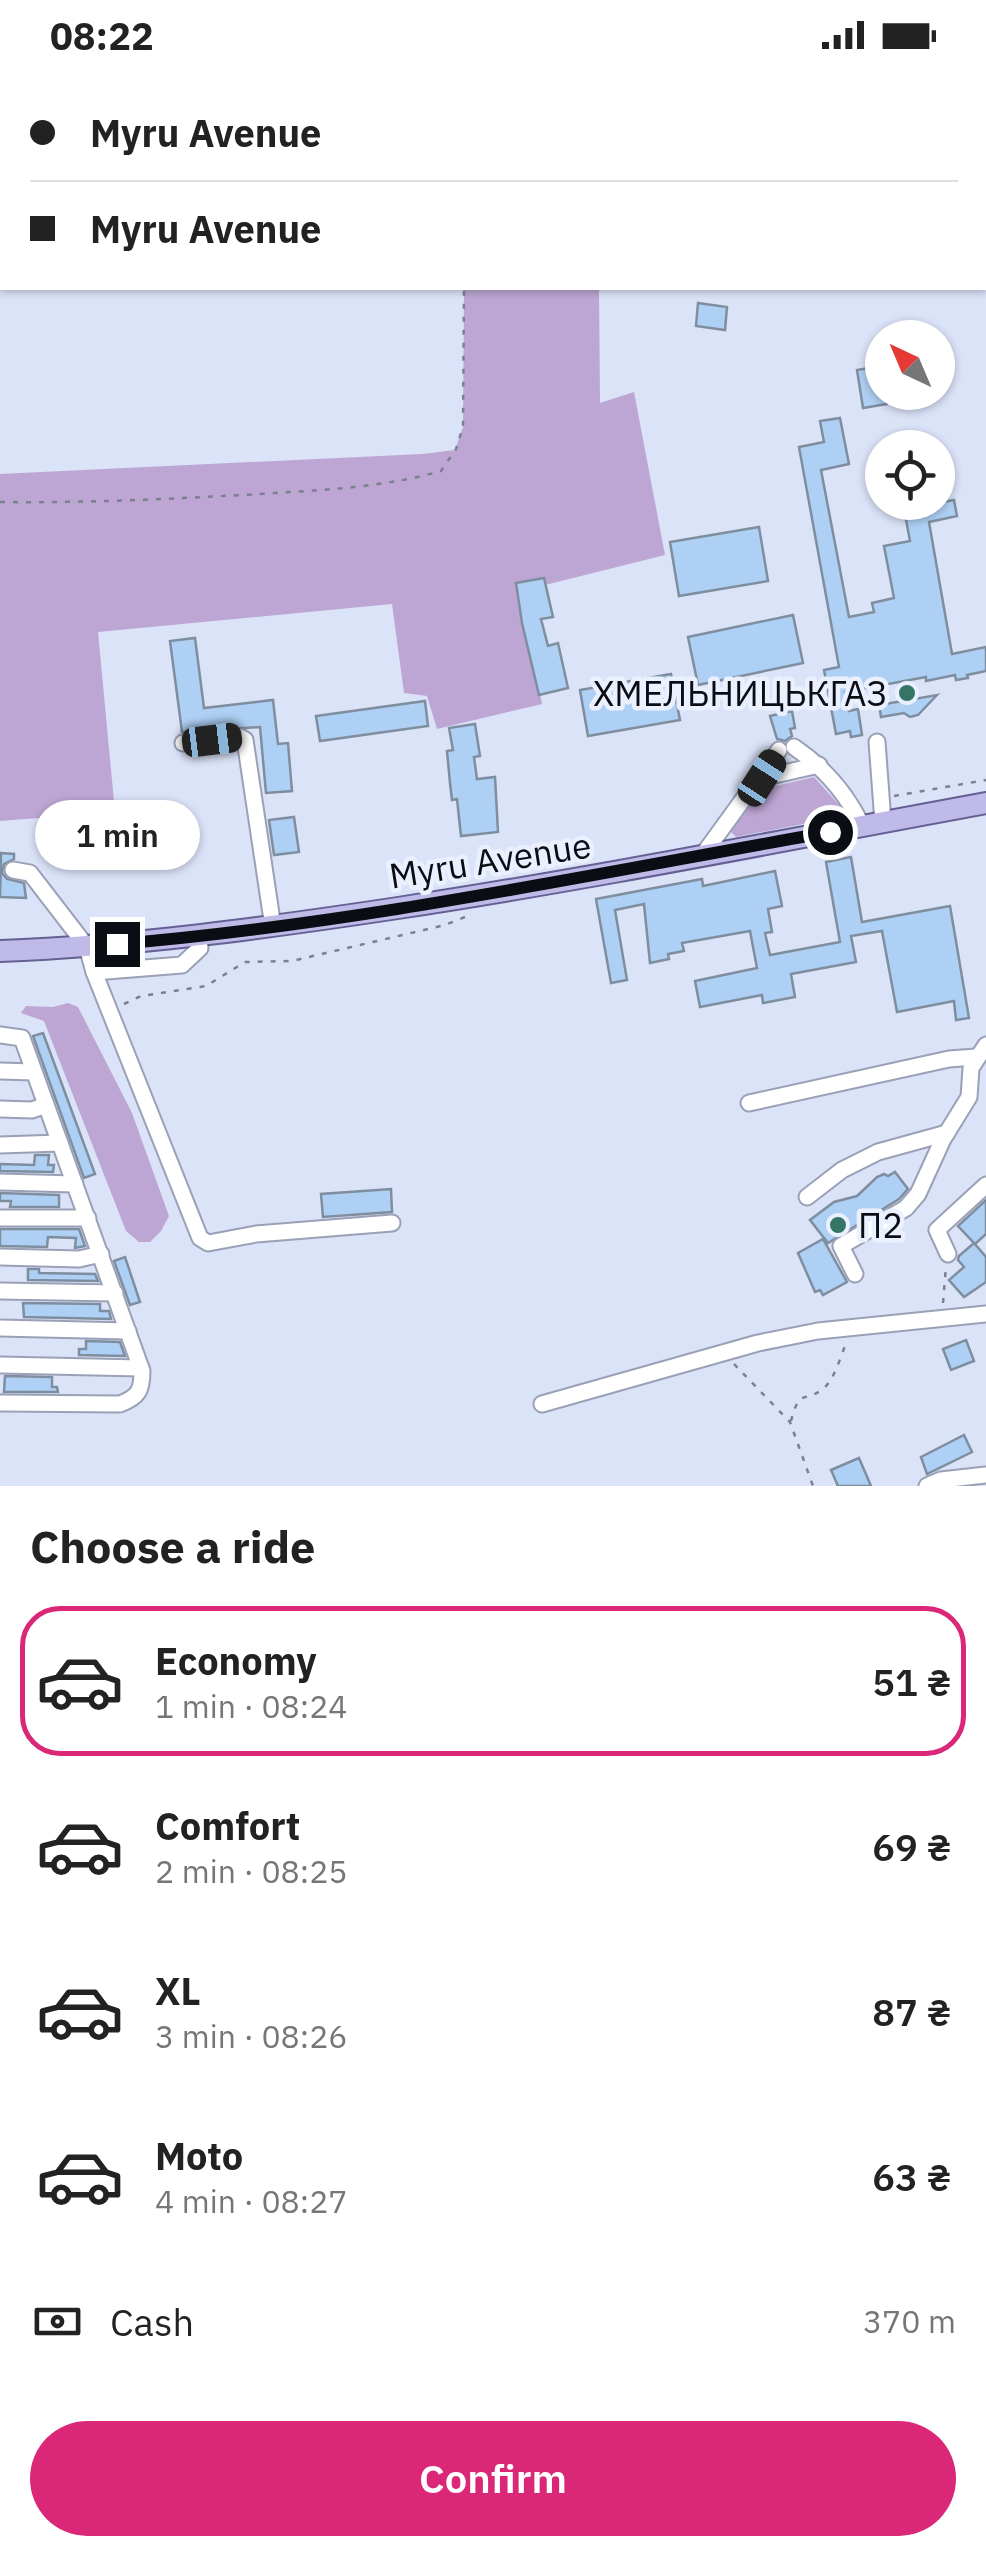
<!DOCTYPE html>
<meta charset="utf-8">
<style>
:root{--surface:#fff;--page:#f6f6f6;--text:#222;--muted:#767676;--line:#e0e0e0;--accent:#db2777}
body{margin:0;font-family:"IBM Plex Sans",sans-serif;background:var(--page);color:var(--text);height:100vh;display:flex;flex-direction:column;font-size:38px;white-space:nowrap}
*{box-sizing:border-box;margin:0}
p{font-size:32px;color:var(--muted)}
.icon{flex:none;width:55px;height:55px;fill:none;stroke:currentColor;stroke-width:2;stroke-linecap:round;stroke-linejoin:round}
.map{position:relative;height:1416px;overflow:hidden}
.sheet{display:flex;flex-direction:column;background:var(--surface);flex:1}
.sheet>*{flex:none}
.top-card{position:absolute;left:0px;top:0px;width:988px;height:220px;box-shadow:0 2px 8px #0004;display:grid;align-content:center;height:220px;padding:0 30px;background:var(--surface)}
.needle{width:65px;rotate:316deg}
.fabs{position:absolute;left:865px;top:250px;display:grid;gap:20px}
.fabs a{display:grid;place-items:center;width:90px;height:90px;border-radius:50%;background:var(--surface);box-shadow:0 2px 8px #0004;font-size:50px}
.end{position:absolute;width:45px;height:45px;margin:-22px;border:12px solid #0b0d14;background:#fff;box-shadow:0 0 0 5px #fff}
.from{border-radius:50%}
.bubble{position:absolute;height:70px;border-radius:35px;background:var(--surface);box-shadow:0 2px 8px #0004;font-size:32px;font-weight:600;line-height:70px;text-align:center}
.car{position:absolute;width:30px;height:60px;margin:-30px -15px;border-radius:12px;box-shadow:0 0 8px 2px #0007;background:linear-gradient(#222 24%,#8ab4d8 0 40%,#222 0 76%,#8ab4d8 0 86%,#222 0)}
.top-card b{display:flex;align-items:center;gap:35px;height:95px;font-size:38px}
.top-card b+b{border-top:2px solid var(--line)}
.top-card i{width:25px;height:25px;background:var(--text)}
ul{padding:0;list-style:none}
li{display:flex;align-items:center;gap:30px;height:150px;margin:0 20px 15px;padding:0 10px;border:5px solid transparent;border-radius:40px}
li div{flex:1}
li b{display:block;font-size:38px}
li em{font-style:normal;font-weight:600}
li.current{border-color:var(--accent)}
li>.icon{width:90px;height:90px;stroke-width:1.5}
h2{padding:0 30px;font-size:45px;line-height:120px}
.pay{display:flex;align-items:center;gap:25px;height:110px;padding:0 30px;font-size:38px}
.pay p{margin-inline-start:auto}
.primary-button{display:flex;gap:20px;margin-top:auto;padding:20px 30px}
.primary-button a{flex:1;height:115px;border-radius:60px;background:var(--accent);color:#fff;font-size:40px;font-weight:600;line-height:115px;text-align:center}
.status{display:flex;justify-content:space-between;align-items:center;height:70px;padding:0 50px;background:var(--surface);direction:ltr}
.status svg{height:28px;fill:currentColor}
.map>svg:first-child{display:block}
</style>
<div class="status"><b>08:22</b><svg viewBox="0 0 49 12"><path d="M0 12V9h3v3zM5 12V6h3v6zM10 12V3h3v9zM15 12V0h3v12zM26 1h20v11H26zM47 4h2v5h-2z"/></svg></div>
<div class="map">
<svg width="986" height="1416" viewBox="0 0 986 1416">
<rect width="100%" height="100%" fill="#dbe3f9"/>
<g fill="#bda6d3">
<polygon points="464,218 599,218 600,333 634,322 665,485 521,521 542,634 437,659 427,626 404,623 392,534 98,562 115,742 0,751 0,404 422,384 455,380 463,357"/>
<polygon points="814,707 842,738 839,747 736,767 729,760 767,718"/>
<polygon points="68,933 78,937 132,1043 169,1146 161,1161 150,1172 139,1172 126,1161 44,951 21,943 26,936 53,937"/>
</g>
<g fill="#afd0f5" stroke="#7f8e9f" stroke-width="2.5">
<polygon points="698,233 727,237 725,260 696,256"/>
<polygon points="881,296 882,322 885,322 887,334 863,338 857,300"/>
<polygon points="840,348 849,394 821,400 849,547 874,542 872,533 894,528 884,476 910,471 904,439 954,430 957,446 929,452 952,584 986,577 986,601 967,605 968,608 956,610 955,605 926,611 926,607 845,622 849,641 858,639 862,665 851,667 850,661 836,664 824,600 839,597 799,377 824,372 820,351"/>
<polygon points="759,457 768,511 679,526 670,472"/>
<polygon points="544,508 553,547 541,549 548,576 558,573 568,618 539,625 522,553 516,513"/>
<polygon points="793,545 803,593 698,615 688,567"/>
<polygon points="195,568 204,638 273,630 278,674 288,673 292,721 266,723 260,657 182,662 170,571"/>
<polygon points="671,604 680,650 588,666 580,620"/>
<polygon points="937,625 918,645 910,647 904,643 881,647 879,635"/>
<polygon points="425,631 428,656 320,671 316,646"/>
<polygon points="792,641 795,658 790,659 792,666 785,671 777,669 770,646"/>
<polygon points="475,654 480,686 474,687 477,709 495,707 498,762 461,766 457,729 452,730 450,713 447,681 453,680 449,658"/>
<polygon points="294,747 299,782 274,785 269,750"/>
<polygon points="1,783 14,784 14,789 4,794 2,803 7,809 24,813 26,828 0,827"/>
<polygon points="851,787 862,852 950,836 969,948 956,950 954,931 897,942 882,861 851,866 856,892 791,904 795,927 763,933 762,925 700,937 695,911 757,898 750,861 682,873 684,881 668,884 669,889 650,893 644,834 615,840 627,910 611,913 596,829 702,809 703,816 775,801 782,836 768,839 772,862 765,863 770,885 840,872 826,792"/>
<polygon points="43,963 95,1104 84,1108 33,966"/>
<polygon points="35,1085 49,1085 48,1095 54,1095 53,1102 0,1101 0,1094 34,1095"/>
<polygon points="895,1102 908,1119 899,1129 828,1173 810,1150 834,1132 857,1126 877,1107 884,1104 888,1106"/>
<polygon points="391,1119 392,1142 323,1147 321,1124"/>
<polygon points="0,1123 59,1125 59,1137 10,1137 11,1131 0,1131"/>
<polygon points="986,1130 986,1164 975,1174 958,1156"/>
<polygon points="0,1159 79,1159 85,1176 75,1178 76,1168 48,1167 47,1177 0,1176"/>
<polygon points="823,1169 847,1212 823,1225 820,1220 815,1222 798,1183"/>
<polygon points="974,1173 986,1187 986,1212 964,1227 949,1210 964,1197 958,1190 959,1186"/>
<polygon points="125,1187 140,1232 130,1235 114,1191"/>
<polygon points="28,1199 39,1199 39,1203 95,1204 98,1211 28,1210"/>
<polygon points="23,1233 100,1234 100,1241 109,1241 111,1249 24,1247"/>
<polygon points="966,1270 974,1291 951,1300 943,1279"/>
<polygon points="86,1271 120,1272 125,1286 79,1285 79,1279 86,1279"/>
<polygon points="5,1306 52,1307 52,1317 57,1317 58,1322 4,1322"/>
<polygon points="964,1365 972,1382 927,1404 921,1387"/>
<polygon points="859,1388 871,1416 838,1416 831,1400"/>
</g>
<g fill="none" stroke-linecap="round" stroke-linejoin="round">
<g stroke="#9aa1b6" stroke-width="19">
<g id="minor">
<polyline points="699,0 700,2"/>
<polyline points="849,0 849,2"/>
<polyline points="587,2 587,0"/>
<polyline points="985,69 986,68"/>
<polyline points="985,159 986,159"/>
<polyline points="877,672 883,752"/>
<polyline points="183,673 240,667 245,670 273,857"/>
<path d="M794,677C823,697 847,724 862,756"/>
<polyline points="762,708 819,695"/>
<polyline points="702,786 779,680"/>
<polyline points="13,800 30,803 87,877 94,902 200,1168 208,1173 256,1164 392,1153"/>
<polyline points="94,902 182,895 200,878 199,867"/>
<path d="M0,965L22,968L142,1301C142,1321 138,1327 120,1334L0,1333"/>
<polyline points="0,1001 34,1002"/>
<polyline points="749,1033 949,989 976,987"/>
<polyline points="0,1039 32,1040 46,1035"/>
<polyline points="0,1075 60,1073"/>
<polyline points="0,1112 75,1114"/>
<polyline points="807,1127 842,1100 878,1082 947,1063"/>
<polyline points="0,1148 88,1148"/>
<polyline points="948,1184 937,1160 986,1115"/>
<polyline points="0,1187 79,1189 101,1184"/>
<polyline points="855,1204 841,1176 906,1138 918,1124 943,1069 969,1027 971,998 986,975"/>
<polyline points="0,1221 115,1223"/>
<polyline points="0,1258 128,1261"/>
<polyline points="0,1295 141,1298"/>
<polyline points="542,1334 758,1273 818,1261 986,1244"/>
<polyline points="927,1416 941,1410 986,1405"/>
</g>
</g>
<g stroke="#656093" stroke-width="24">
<path id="major" d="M0,881C134,876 265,858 398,838C595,808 790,769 986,733"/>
</g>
<g stroke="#7b808f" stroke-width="2.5" stroke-dasharray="5 8" stroke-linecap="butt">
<path d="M0,432C87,433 172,429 259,424C320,420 382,418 441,401L456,379L463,357L464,218"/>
<polyline points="894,726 986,710"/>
<polyline points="124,934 141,926 206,916 245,892 292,891 445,855 470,845"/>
<polyline points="943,1233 946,1196"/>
<polyline points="734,1294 790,1352 813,1416"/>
<path d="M791,1351C800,1317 803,1334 823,1319C835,1309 840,1287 846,1274"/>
</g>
<use href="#minor" stroke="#fff" stroke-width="15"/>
<use href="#major" stroke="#bfbae7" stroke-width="20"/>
</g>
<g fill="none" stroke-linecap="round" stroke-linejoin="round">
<path stroke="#0b0d14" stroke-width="12" d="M117,874C357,854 593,804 830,762"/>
</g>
<g fill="#347565" stroke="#ebf0fe" stroke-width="4">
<circle cx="907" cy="623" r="10"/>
<circle cx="838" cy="1155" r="10"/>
</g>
<g text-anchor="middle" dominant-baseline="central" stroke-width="9" stroke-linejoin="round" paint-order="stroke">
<g font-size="35" fill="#0b0d14" stroke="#ebf0fe" text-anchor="end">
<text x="887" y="623">ХМЕЛЬНИЦЬКГАЗ</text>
<text x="858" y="1155" text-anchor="start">П2</text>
</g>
<g font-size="35" fill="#0b0d14" stroke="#ebf0fe">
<text transform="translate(490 790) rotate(-9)">Myru Avenue</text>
</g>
</g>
</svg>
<div class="fabs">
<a><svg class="needle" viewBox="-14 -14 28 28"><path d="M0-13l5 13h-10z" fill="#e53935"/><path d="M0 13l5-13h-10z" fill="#767676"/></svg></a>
<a><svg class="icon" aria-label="locate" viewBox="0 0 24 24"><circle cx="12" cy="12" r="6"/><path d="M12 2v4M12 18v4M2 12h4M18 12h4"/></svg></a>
</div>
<i class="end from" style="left:830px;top:762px"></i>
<i class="end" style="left:117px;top:874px"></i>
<div class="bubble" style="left:35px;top:730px;width:165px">1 min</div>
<i class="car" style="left:212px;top:670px;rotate:83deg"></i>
<i class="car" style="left:762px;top:708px;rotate:33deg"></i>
<div class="top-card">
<b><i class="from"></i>Myru Avenue</b>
<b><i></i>Myru Avenue</b>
</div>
</div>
<section class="sheet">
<h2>Choose a ride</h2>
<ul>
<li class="current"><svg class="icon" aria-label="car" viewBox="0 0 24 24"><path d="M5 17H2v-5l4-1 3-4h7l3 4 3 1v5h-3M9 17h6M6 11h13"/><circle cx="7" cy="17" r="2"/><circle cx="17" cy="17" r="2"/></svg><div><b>Economy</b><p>1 min · 08:24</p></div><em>51 ₴</em></li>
<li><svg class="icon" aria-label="car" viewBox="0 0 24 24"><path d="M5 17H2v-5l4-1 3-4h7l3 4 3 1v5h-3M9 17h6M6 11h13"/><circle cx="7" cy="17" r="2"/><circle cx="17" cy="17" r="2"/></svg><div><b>Comfort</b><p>2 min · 08:25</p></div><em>69 ₴</em></li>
<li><svg class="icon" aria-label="car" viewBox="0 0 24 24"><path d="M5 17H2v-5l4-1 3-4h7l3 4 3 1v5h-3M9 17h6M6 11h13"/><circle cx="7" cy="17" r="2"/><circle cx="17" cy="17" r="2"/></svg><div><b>XL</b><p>3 min · 08:26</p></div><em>87 ₴</em></li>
<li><svg class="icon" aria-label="car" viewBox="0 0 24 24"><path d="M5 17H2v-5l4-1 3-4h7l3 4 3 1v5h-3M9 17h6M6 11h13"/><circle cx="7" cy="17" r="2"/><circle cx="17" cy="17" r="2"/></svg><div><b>Moto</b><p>4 min · 08:27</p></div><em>63 ₴</em></li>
</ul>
<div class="pay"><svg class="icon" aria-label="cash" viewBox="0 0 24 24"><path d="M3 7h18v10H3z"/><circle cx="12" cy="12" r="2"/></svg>Cash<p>370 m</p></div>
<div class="primary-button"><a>Confirm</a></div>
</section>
